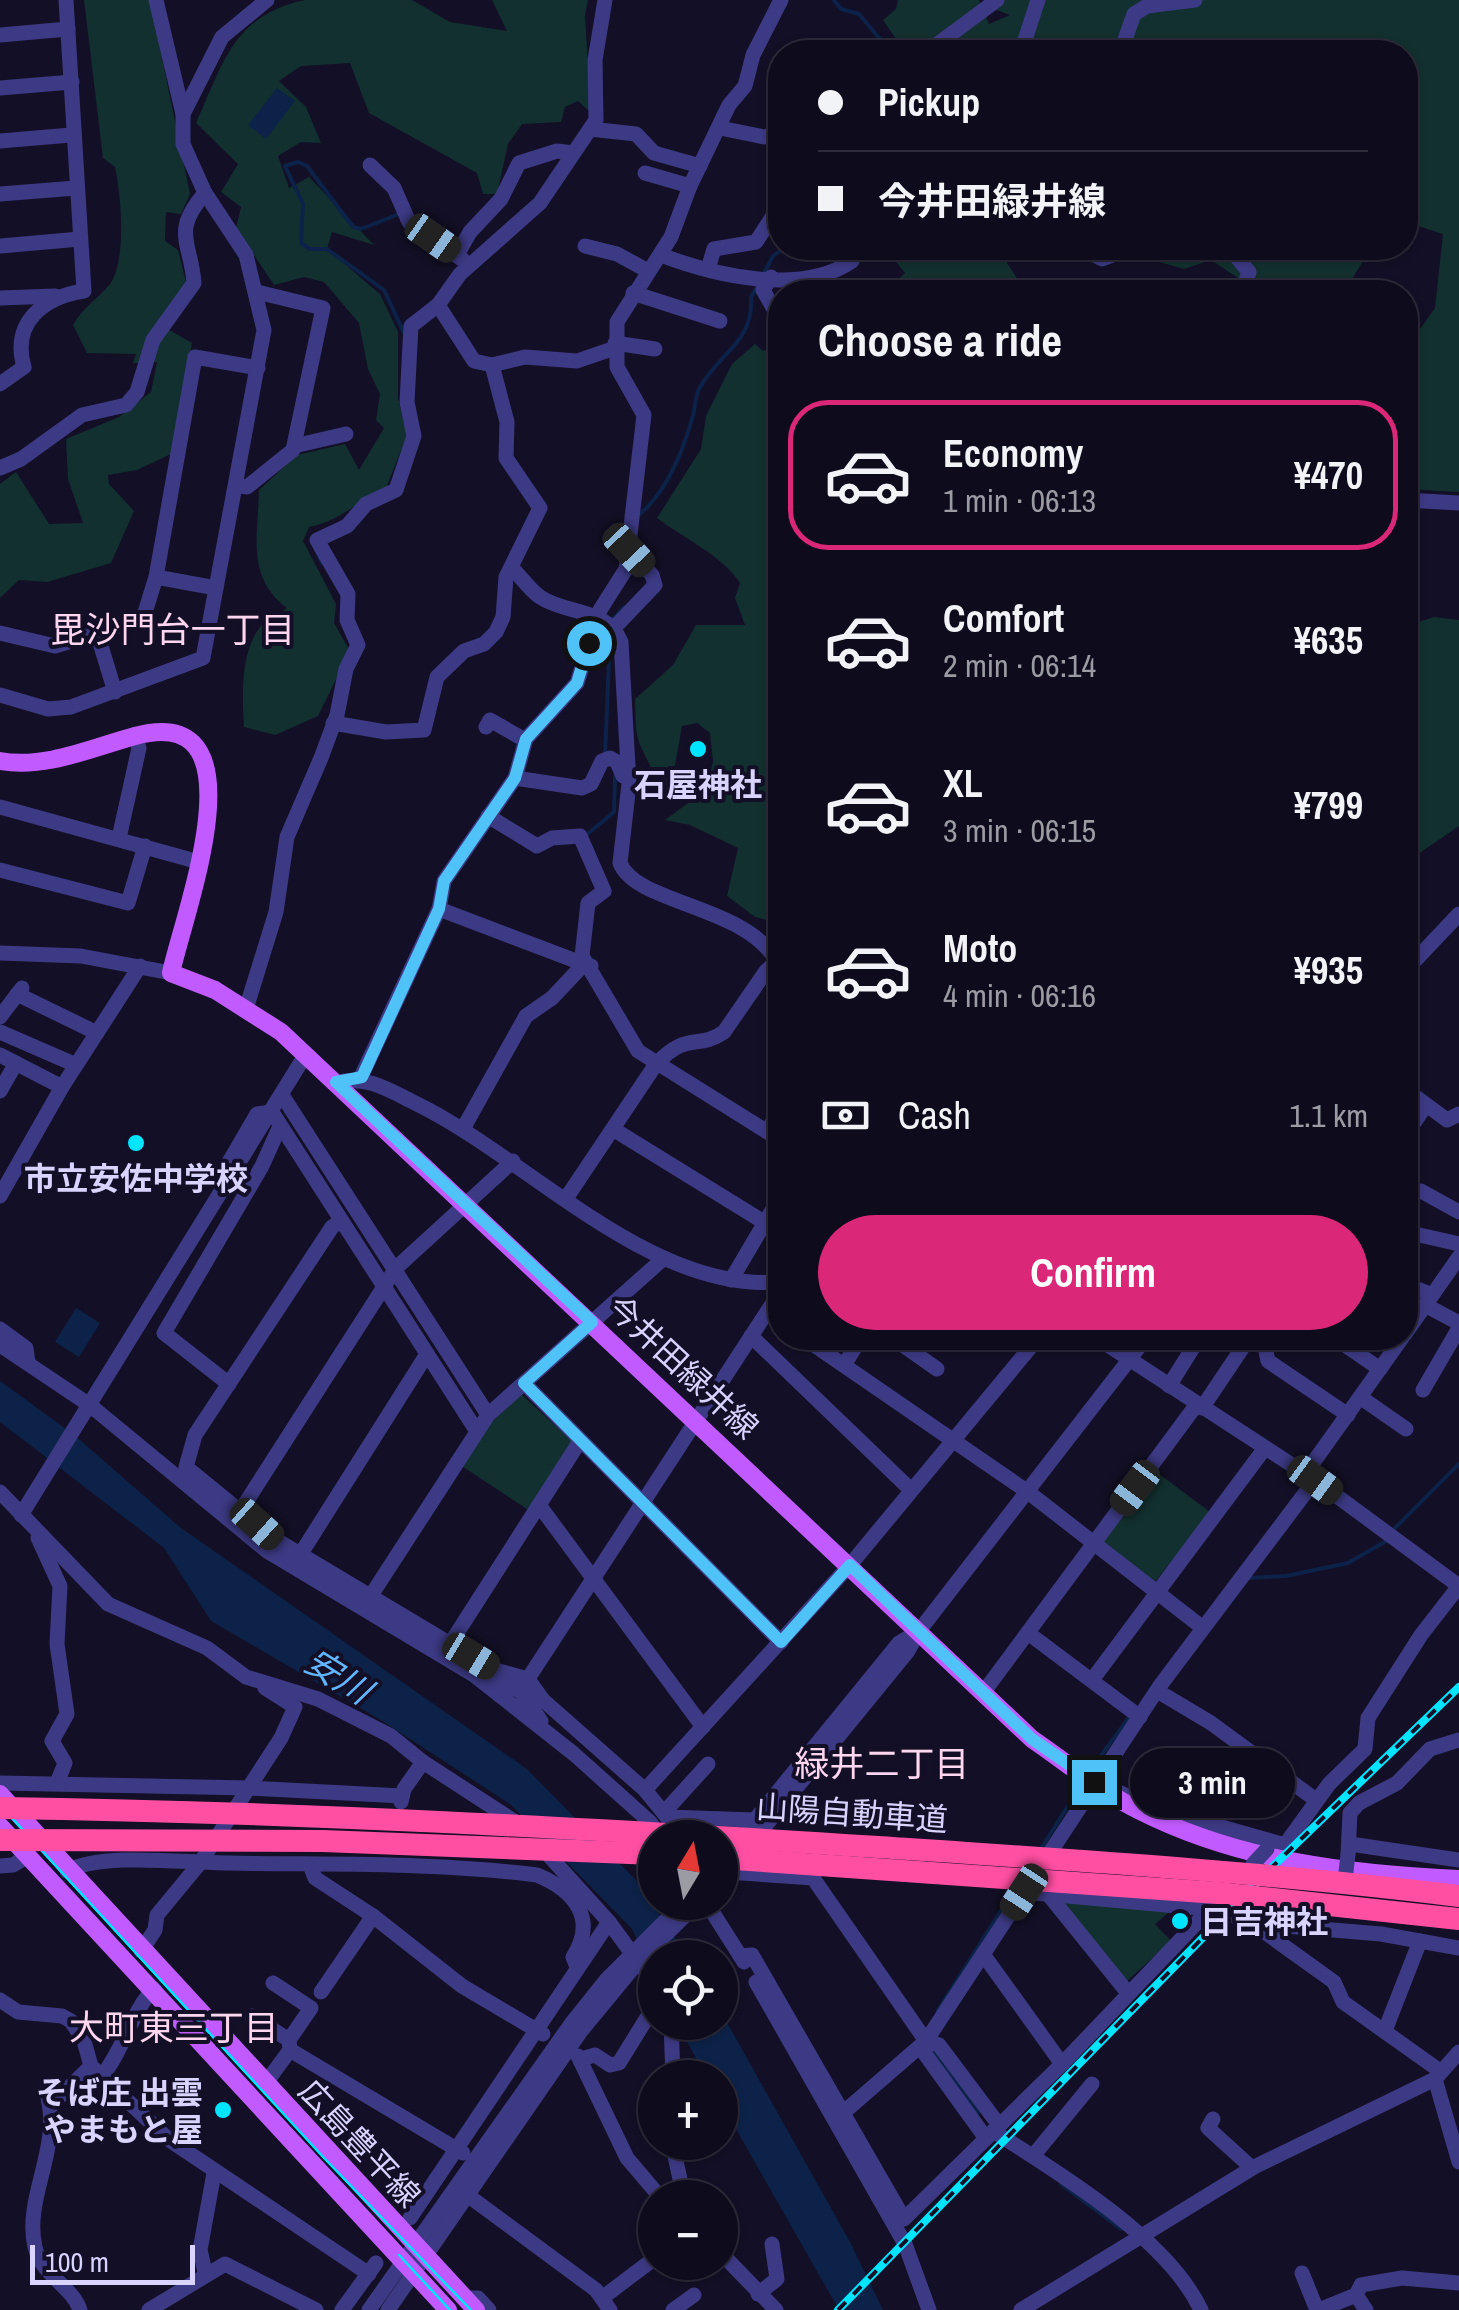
<!DOCTYPE html>
<meta charset="utf-8">
<style>
:root{--surface:#0e0b1c;--page:#171425;--text:#f1f3f6;--muted:#9b9ba3;--line:#2e2b3b;--accent:#db2777}
body{margin:0;font-family:"Archivo Narrow","Noto Sans JP",sans-serif;background:var(--page);color:var(--text);height:100vh;display:flex;flex-direction:column;font-size:38px;white-space:nowrap}
*{box-sizing:border-box;margin:0}
p{font-size:32px;color:var(--muted)}
.icon{flex:none;width:55px;height:55px;fill:none;stroke:currentColor;stroke-width:2;stroke-linecap:round;stroke-linejoin:round}
.map{position:relative;flex:1;overflow:hidden}
.details{position:absolute;left:768px;top:280px;width:650px;height:1070px;display:flex;flex-direction:column;background:var(--surface);border-radius:40px;box-shadow:0 2px 8px #0004,0 0 0 2px var(--line)}
.details>*{flex:none}
.top-card{position:absolute;left:768px;top:40px;width:650px;height:220px;border-radius:40px;box-shadow:0 2px 8px #0004,0 0 0 2px var(--line);display:grid;align-content:center;height:220px;padding:0 50px;background:var(--surface)}
.needle{width:65px;rotate:10deg}
.fabs{position:absolute;left:638px;top:1820px;display:grid;gap:20px}
.fabs a{display:grid;place-items:center;width:100px;height:100px;border-radius:50%;background:var(--surface);box-shadow:0 2px 8px #0004,0 0 0 2px var(--line);font-size:50px}
.scale{position:absolute;left:30px;bottom:25px;width:165px;box-sizing:border-box;padding-left:10px;border:5px solid #d9d4ff;border-top:0;font-size:28px;line-height:35px;white-space:nowrap;color:#d9d4ff;-webkit-text-stroke:8px #130f26;paint-order:stroke}
.end{position:absolute;width:45px;height:45px;margin:-22px;border:12px solid #4fc3f7;background:#111;box-shadow:0 0 0 5px #111}
.from{border-radius:50%}
.bubble{position:absolute;height:70px;border-radius:35px;background:var(--surface);box-shadow:0 2px 8px #0004,0 0 0 2px var(--line);font-size:32px;font-weight:800;line-height:70px;text-align:center}
.car{position:absolute;width:30px;height:60px;margin:-30px -15px;border-radius:12px;box-shadow:0 0 8px 2px #0007;background:linear-gradient(#222 24%,#8ab4d8 0 40%,#222 0 76%,#8ab4d8 0 86%,#222 0)}
.top-card b{display:flex;align-items:center;gap:35px;height:95px;font-size:38px}
.top-card b+b{border-top:2px solid var(--line)}
.top-card i{width:25px;height:25px;background:var(--text)}
ul{padding:0;list-style:none}
li{display:flex;align-items:center;gap:30px;height:150px;margin:0 20px 15px;padding:0 30px;border:5px solid transparent;border-radius:40px}
li div{flex:1}
li b{display:block;font-size:38px}
li em{font-style:normal;font-weight:800}
li.current{border-color:var(--accent)}
li>.icon{width:90px;height:90px;stroke-width:1.5}
h2{padding:0 50px;font-size:45px;line-height:120px}
.pay{display:flex;align-items:center;gap:25px;height:110px;padding:0 50px;font-size:38px}
.pay p{margin-inline-start:auto}
.action{display:flex;gap:20px;margin-top:auto;padding:20px 50px}
.action a{flex:1;height:115px;border-radius:60px;background:var(--accent);color:#fff;font-size:40px;font-weight:800;line-height:115px;text-align:center}
.map>svg:first-child{display:block}
</style>
<div class="map">
<svg width="1459" height="2310" viewBox="0 0 1459 2310">
<rect width="100%" height="100%" fill="#130f26"/>
<g fill="#12302f">
<path d="M84,0H150L190,194L181,214L166,212L165,241L178,250L187,286L157,323L192,343L171,454L137,470L108,475L109,484L134,511L111,563L47,582L19,580L0,598V484L16,472L49,524L83,523L68,479L66,439L119,417L151,392L157,362L133,363L136,354L87,353L73,325C82,308 98,299 110,284C127,261 121,194 115,167L103,158Z"/>
<path d="M305,0H412L450,22L507,31L492,0H588L585,16L591,113L578,101L565,107L561,122L522,124L508,144L497,194H483L477,173L369,113L350,63L301,66L279,81L306,107L321,143L301,142L278,156L289,188L309,177L374,245L332,232L327,249L380,294L398,332V398L407,436L386,488C355,502 343,520 309,527L303,541L336,604L334,623L350,651L318,716L275,735L244,727C242,697 240,651 261,626C267,619 279,613 287,608C246,577 258,537 259,490L297,455L345,444L359,470L384,428L376,420L380,394L368,369L359,323L324,282L304,277L274,285L236,228L241,207L221,192L238,164L196,123C223,64 233,15 305,0Z"/>
<polygon points="898,0 979,0 989,24 1010,15 994,9 988,0 1459,0 1459,492 1405,489 1405,350 1435,308 1443,234 1405,222 1405,52 900,52 901,46 883,20 896,9"/>
<polygon points="885,248 1006,248 1007,263 1026,292 886,292 905,273"/>
<polygon points="1110,248 1371,248 1344,292 1259,292 1211,260 1184,269"/>
<path d="M755,344L763,351L780,344V923L755,917L727,896L738,848L690,825L665,820L707,789L713,761L710,733L697,723L682,726L670,794L657,791C654,769 649,765 641,747C634,733 636,715 635,699L673,665L696,625H745L735,598L740,583C723,556 683,538 657,518L701,449L706,416L732,364Z"/>
<polygon points="1434,617 1459,620 1459,826 1405,863 1405,626"/>
<polygon points="521,1394 571,1440 571,1448 530,1511 460,1465 479,1434"/>
<polygon points="1155,1471 1210,1512 1154,1583 1102,1541"/>
<polygon points="1057,1897 1174,1908 1155,1924 1171,1941 1127,1981"/>
</g>
<g fill="#0c2248">
<polygon points="277,88 295,101 266,139 248,125"/>
<polygon points="76,1308 100,1323 79,1357 55,1342"/>
<polygon points="0,1381 73,1434 181,1528 527,1769 635,1879 688,1957 655,1958 655,1978 632,1929 510,1804 379,1719 211,1621 164,1548 0,1422"/>
<polygon points="720,2010 850,2242 883,2310 839,2310 720,2101 720,2078 706,2077 677,2023 720,2022"/>
</g>
<g fill="none" stroke-linecap="round" stroke-linejoin="round">
<g stroke="#0c2248" stroke-width="4">
<polyline points="834,0 841,9 859,14 885,45 881,52"/>
<polyline points="399,214 361,229 353,227 307,166 298,162 285,166 303,204 301,243 310,249 327,249 384,290 404,333"/>
<polyline points="763,275 773,256 784,248"/>
<path d="M640,514C667,491 682,454 692,419C695,410 695,398 699,389C719,352 754,343 751,297L757,287"/>
<polyline points="312,541 322,563"/>
<polyline points="610,622 624,607"/>
<polyline points="605,755 610,636"/>
<polyline points="585,836 614,812 615,776"/>
<polyline points="1395,1528 1459,1464"/>
<polyline points="1246,1578 1286,1576 1348,1563 1388,1540"/>
<polyline points="1097,1761 1131,1715"/>
<polyline points="1040,1850 1075,1795"/>
<polyline points="938,2010 1016,1887"/>
<polyline points="935,2052 978,2113"/>
<polyline points="1061,2184 1121,2229"/>
</g>
<g stroke="#3d3a85" stroke-width="15">
<polyline points="156,0 183,114"/>
<polyline points="0,35 68,29"/>
<polyline points="927,52 997,0"/>
<polyline points="1021,52 1038,0"/>
<polyline points="1114,52 1123,45 1134,14 1147,6 1195,0"/>
<polyline points="0,88 72,82"/>
<polyline points="720,128 764,137 780,133"/>
<polyline points="590,129 636,134 654,153 700,166"/>
<polyline points="0,141 71,135"/>
<polyline points="370,165 394,188 409,222 463,260"/>
<polyline points="645,173 690,186"/>
<polyline points="0,194 76,188"/>
<polyline points="0,246 80,239"/>
<polyline points="585,246 617,254 648,271"/>
<polyline points="1082,248 1102,259 1132,248"/>
<polyline points="1229,248 1249,272 1242,292"/>
<polyline points="457,255 470,232 501,199 519,163 557,151 573,153"/>
<path d="M661,255C716,276 801,296 852,261"/>
<polyline points="708,269 714,249 756,242 780,205"/>
<polyline points="771,277 763,290 775,311 776,324"/>
<polyline points="633,293 720,321"/>
<polyline points="0,298 55,296"/>
<polyline points="438,305 474,361 492,365 525,357 577,361 615,348"/>
<polyline points="615,343 655,349"/>
<path d="M0,384L24,367C11,322 44,297 84,291L66,0"/>
<polyline points="294,446 346,434"/>
<path d="M0,468L21,459L82,415L126,405L137,392L153,340L194,283C191,242 171,232 205,193"/>
<polyline points="236,485 247,487 293,450 323,308 257,292"/>
<polyline points="1405,500 1459,503"/>
<path d="M512,568C521,577 530,590 540,597C567,615 608,608 621,642L629,784L620,863C636,904 744,905 776,960"/>
<polyline points="156,577 216,588"/>
<polyline points="613,629 655,585 652,575 629,550"/>
<polyline points="0,633 55,646 143,619 156,577 195,357 258,368"/>
<polyline points="97,633 115,692"/>
<polyline points="0,695 48,709 71,707 203,658 264,330 246,255 205,193 183,144 183,114 222,37 267,0"/>
<polyline points="333,723 386,732 424,730 437,677 464,651 484,644 496,632 503,617 506,577 540,508 506,458 507,422 492,365"/>
<polyline points="486,727 490,720 525,740"/>
<polyline points="515,778 582,788 591,784 602,761 610,758 617,762 623,776"/>
<polyline points="0,807 199,862"/>
<polyline points="488,816 537,846 552,838 580,836 604,891 588,903 582,956 638,1051 780,1140"/>
<polyline points="119,838 139,748 135,736"/>
<polyline points="0,870 128,903 145,846"/>
<polyline points="439,909 584,964"/>
<polyline points="0,953 81,956 171,973"/>
<polyline points="1405,971 1459,914"/>
<polyline points="17,994 97,1033"/>
<polyline points="246,1009 276,912 287,837 321,758 337,715 346,669 358,645 347,620 348,594 317,540 347,526 366,504 396,490 414,436 407,402 411,326 438,305 460,274 540,203 596,120 595,60 605,0"/>
<polyline points="0,1017 22,988"/>
<polyline points="0,1032 76,1065"/>
<polyline points="0,1055 62,1087"/>
<polyline points="361,1077 439,909 444,881 515,778 526,739 577,683 600,610 626,569 644,415 617,367 617,322 671,237 690,186 729,105 745,86 753,55 781,0"/>
<path d="M337,1082C368,1076 387,1089 415,1103C527,1157 649,1293 780,1282"/>
<polyline points="1405,1089 1447,1120 1459,1114"/>
<polyline points="0,1091 16,1063"/>
<polyline points="282,1095 488,1415"/>
<polyline points="464,1127 526,1016 552,998 584,964 591,966"/>
<polyline points="613,1129 780,1232"/>
<polyline points="767,1131 780,1110"/>
<polyline points="1405,1136 1426,1105"/>
<polyline points="218,1181 257,1114 272,1112 476,1430"/>
<polyline points="1421,1191 1459,1212"/>
<polyline points="0,1196 62,1087 140,966"/>
<path d="M567,1197L656,1064C689,1030 696,1051 724,1032L766,971L780,958"/>
<polyline points="341,1221 332,1227 195,1435 186,1467 273,1538 492,1669 528,1679 543,1700 645,1790 667,1817 754,1820 765,1826"/>
<polyline points="1415,1234 1459,1244"/>
<polyline points="731,1280 780,1197"/>
<polyline points="1405,1284 1432,1295"/>
<polyline points="1425,1305 1459,1323"/>
<polyline points="0,1329 26,1348 28,1363"/>
<polyline points="1405,1334 1459,1257"/>
<polyline points="751,1336 911,1490"/>
<polyline points="804,1338 1028,1492 1203,1628"/>
<polyline points="893,1338 937,1369"/>
<polyline points="1097,1338 1315,1480 1459,1586"/>
<polyline points="1257,1338 1264,1342 1268,1361 1348,1415"/>
<polyline points="1335,1338 1380,1369"/>
<polyline points="0,1345 91,1406 267,1551 474,1675 574,1754 650,1822 661,1838"/>
<polyline points="844,1365 861,1338"/>
<polyline points="524,1383 781,1642"/>
<polyline points="229,1384 164,1333 262,1166 280,1126"/>
<polyline points="1169,1386 1199,1338"/>
<polyline points="1423,1390 1459,1328"/>
<polyline points="1360,1397 1406,1429"/>
<polyline points="1202,1408 1249,1338"/>
<polyline points="1305,1474 1402,1338"/>
<polyline points="0,1492 108,1604 207,1648 246,1677 318,1699 391,1736 423,1762 520,1825"/>
<polyline points="539,1505 703,1727"/>
<polyline points="241,1510 396,1268 513,1161"/>
<polyline points="21,1515 306,1054"/>
<polyline points="38,1538 60,1586 57,1644 67,1714 52,1741 65,1763 57,1783"/>
<polyline points="300,1555 427,1354"/>
<polyline points="370,1597 488,1415 664,1258"/>
<polyline points="1028,1633 1140,1717"/>
<polyline points="450,1644 580,1441"/>
<polyline points="487,1679 520,1691 541,1721"/>
<polyline points="1092,1680 1265,1448"/>
<polyline points="520,1691 780,1292 780,1282"/>
<polyline points="1159,1692 1211,1723 1316,1800"/>
<polyline points="983,1693 1197,1404"/>
<polyline points="0,1783 249,1788 402,1796"/>
<polyline points="1098,1783 1155,1808 1285,1845 1329,1784 1365,1749 1368,1718 1421,1635 1459,1586"/>
<polyline points="645,1790 850,1565 1038,1338"/>
<polyline points="401,1802 404,1789 423,1762"/>
<polyline points="667,1817 669,1807 708,1764"/>
<polyline points="749,1827 899,1643 916,1633"/>
<polyline points="761,1831 908,1651 919,1631 1146,1338"/>
<polyline points="1350,1844 1459,1860"/>
<polyline points="543,1849 609,1922 655,1985"/>
<polyline points="1348,1854 1350,1813 1359,1803 1397,1783 1430,1749 1459,1740"/>
<polyline points="310,1865 315,1878 373,1916 462,1986 543,2034"/>
<polyline points="0,1866 13,1865 28,1856"/>
<path d="M67,1871C104,1852 184,1863 228,1863C331,1865 434,1862 537,1875C576,1891 597,1920 573,1957L577,1967"/>
<polyline points="727,1872 813,1878 926,2041 925,2054 985,2137"/>
<polyline points="720,1880 740,1857"/>
<polyline points="1024,1892 1210,1909 1262,1924 1381,1934 1459,1948"/>
<polyline points="1048,1894 1128,1993"/>
<polyline points="706,1902 744,1962"/>
<polyline points="1262,1924 1266,1933 1334,1982 1343,2002 1440,2071"/>
<polyline points="141,1951 155,1930 157,1915 200,1863 281,1738 295,1707 265,1688"/>
<polyline points="983,1954 1062,2064"/>
<polyline points="740,1956 752,1955 904,2219 1062,2064 1227,1891"/>
<polyline points="756,1982 905,2244 929,2310"/>
<polyline points="321,1992 373,1916"/>
<polyline points="0,2000 18,2012 62,2016 71,2021 84,2041 91,2066 168,2139 369,2274"/>
<polyline points="252,2016 289,2040"/>
<polyline points="671,2022 673,2078"/>
<polyline points="1386,2028 1420,1941"/>
<polyline points="926,2041 939,2045 999,2125"/>
<polyline points="290,2050 463,2153"/>
<polyline points="578,2056 627,2158 661,2198"/>
<polyline points="581,2059 595,2055 610,2065 619,2063 653,2008"/>
<path d="M101,2077C124,2050 132,2010 154,1989"/>
<polyline points="1435,2079 1459,2162"/>
<polyline points="265,2084 290,2050 289,2040 311,2008 273,1983"/>
<path d="M46,2091C64,2145 23,2197 35,2247C41,2275 72,2286 80,2310"/>
<polyline points="51,2105 91,2066"/>
<polyline points="844,2112 926,2041 1159,1687 1315,1480"/>
<polyline points="1213,2119 1208,2128 1252,2168"/>
<path d="M993,2131C1058,2172 1168,2239 1201,2310"/>
<polyline points="672,2142 684,2198"/>
<polyline points="1033,2156 1092,2084"/>
<polyline points="470,2197 596,2290 610,2310"/>
<polyline points="410,2218 609,1922"/>
<polyline points="720,2252 776,2310"/>
<polyline points="205,2272 200,2250 214,2173"/>
<polyline points="1302,2273 1317,2310"/>
<polyline points="758,2294 777,2279 772,2244"/>
<polyline points="465,2298 478,2298 489,2310"/>
<polyline points="602,2298 655,2258"/>
<polyline points="149,2310 225,2264 316,2310"/>
<polyline points="342,2310 376,2263"/>
<polyline points="369,2310 571,2024 607,1979 684,1902"/>
<polyline points="388,2310 581,2031 638,1962 699,1902"/>
<polyline points="673,2310 694,2295"/>
<polyline points="1021,2310 1254,2167 1435,2079 1459,2052"/>
<polyline points="1319,2310 1356,2295"/>
<polyline points="1366,2310 1356,2295 1361,2285 1402,2278 1459,2283"/>
</g>
<g stroke="#c25bff" stroke-width="18">
<path d="M0,761C46,769 91,748 135,736C267,700 183,915 171,973L215,990L281,1032L1032,1739C1067,1763 1102,1792 1140,1811C1239,1861 1349,1874 1459,1879"/>
<polyline points="0,1794 476,2310"/>
<polyline points="0,1826 448,2310"/>
</g>
<g stroke="#00e5ff" stroke-width="2.5">
<polyline points="0,1805 324,2158 471,2310"/>
<polyline points="399,2255 450,2310"/>
</g>
<g stroke="#00e5ff" stroke-width="8">
<polyline id="rail" points="838,2310 1271,1868 1459,1687"/>
</g>
<use href="#rail" stroke="#130f26" stroke-width="4" stroke-dasharray="11" stroke-linecap="butt"/>
<g stroke="#3d3a85" stroke-width="15">
<polyline points="1253,1864 1267,1849"/>
<polyline points="1345,1881 1348,1854"/>
</g>
<g stroke="#ff4fa3" stroke-width="22">
<path d="M0,1808C293,1812 585,1828 878,1847C1071,1860 1266,1872 1459,1896"/>
<polyline points="0,1840 323,1841 655,1854"/>
<polyline points="720,1858 1218,1893 1459,1919"/>
</g>
</g>
<g fill="none" stroke-linecap="round" stroke-linejoin="round">
<polyline stroke="#4fc3f7" stroke-width="12" points="589,643 577,683 526,739 515,778 444,881 439,909 362,1077 336,1082 592,1322 524,1383 781,1642 850,1565 1032,1739 1094,1782"/>
</g>
<g fill="#00e5ff" stroke="#130f26" stroke-width="4">
<circle cx="698" cy="749" r="10"/>
<circle cx="136" cy="1143" r="10"/>
<circle cx="1180" cy="1921" r="10"/>
<circle cx="223" cy="2110" r="10"/>
</g>
<g text-anchor="middle" dominant-baseline="central" stroke-width="8" stroke-linejoin="round" paint-order="stroke">
<g font-size="32" font-weight="bold" fill="#d9d4ff" stroke="#130f26">
<text x="698" y="784">石屋神社</text>
<text x="136" y="1178">市立安佐中学校</text>
<text x="1200" y="1921" text-anchor="start">日吉神社</text>
<text x="203" y="2092" text-anchor="end">そば庄 出雲<tspan x="203" dy="37">やまもと屋</tspan></text>
</g>
<g font-size="32" fill="#d9d4ff" stroke="#130f26">
<text transform="translate(683 1367) rotate(43)">今井田緑井線</text>
<text transform="translate(852 1813) rotate(4)">山陽自動車道</text>
<text transform="translate(360 2143) rotate(47)">広島豊平線</text>
</g>
<g font-size="35" fill="#ffd6f0" stroke="#130f26">
<text x="173" y="629">毘沙門台一丁目</text>
<text x="882" y="1763">緑井二丁目</text>
<text x="174" y="2027">大町東三丁目</text>
</g>
<g font-size="35" font-style="italic" fill="#62b6ff" stroke="#130f26">
<text transform="translate(338 1676) rotate(32)">安川</text>
</g>
</g>
</svg>
<div class="fabs">
<a><svg class="needle" viewBox="-14 -14 28 28"><path d="M0-13l5 13h-10z" fill="#e53935"/><path d="M0 13l5-13h-10z" fill="#9b9ba3"/></svg></a>
<a><svg class="icon" aria-label="locate" viewBox="0 0 24 24"><circle cx="12" cy="12" r="6"/><path d="M12 2v4M12 18v4M2 12h4M18 12h4"/></svg></a>
<a>+</a>
<a>−</a>
</div>
<div class="scale">100 m</div>
<i class="end from" style="left:589px;top:643px"></i>
<i class="end" style="left:1094px;top:1782px"></i>
<div class="bubble" style="left:1130px;top:1748px;width:165px">3 min</div>
<i class="car" style="left:433px;top:238px;rotate:125deg"></i>
<i class="car" style="left:629px;top:550px;rotate:137deg"></i>
<i class="car" style="left:1315px;top:1480px;rotate:126deg"></i>
<i class="car" style="left:1135px;top:1488px;rotate:217deg"></i>
<i class="car" style="left:257px;top:1524px;rotate:132deg"></i>
<i class="car" style="left:471px;top:1656px;rotate:121deg"></i>
<i class="car" style="left:1024px;top:1892px;rotate:213deg"></i>
<div class="top-card">
<b><i class="from"></i>Pickup</b>
<b><i></i>今井田緑井線</b>
</div>
<section class="details">
<h2>Choose a ride</h2>
<ul>
<li class="current"><svg class="icon" aria-label="car" viewBox="0 0 24 24"><path d="M5 17H2v-5l4-1 3-4h7l3 4 3 1v5h-3M9 17h6M6 11h13"/><circle cx="7" cy="17" r="2"/><circle cx="17" cy="17" r="2"/></svg><div><b>Economy</b><p>1 min · 06:13</p></div><em>¥470</em></li>
<li><svg class="icon" aria-label="car" viewBox="0 0 24 24"><path d="M5 17H2v-5l4-1 3-4h7l3 4 3 1v5h-3M9 17h6M6 11h13"/><circle cx="7" cy="17" r="2"/><circle cx="17" cy="17" r="2"/></svg><div><b>Comfort</b><p>2 min · 06:14</p></div><em>¥635</em></li>
<li><svg class="icon" aria-label="car" viewBox="0 0 24 24"><path d="M5 17H2v-5l4-1 3-4h7l3 4 3 1v5h-3M9 17h6M6 11h13"/><circle cx="7" cy="17" r="2"/><circle cx="17" cy="17" r="2"/></svg><div><b>XL</b><p>3 min · 06:15</p></div><em>¥799</em></li>
<li><svg class="icon" aria-label="car" viewBox="0 0 24 24"><path d="M5 17H2v-5l4-1 3-4h7l3 4 3 1v5h-3M9 17h6M6 11h13"/><circle cx="7" cy="17" r="2"/><circle cx="17" cy="17" r="2"/></svg><div><b>Moto</b><p>4 min · 06:16</p></div><em>¥935</em></li>
</ul>
<div class="pay"><svg class="icon" aria-label="cash" viewBox="0 0 24 24"><path d="M3 7h18v10H3z"/><circle cx="12" cy="12" r="2"/></svg>Cash<p>1.1 km</p></div>
<div class="action"><a>Confirm</a></div>
</section>
</div>
